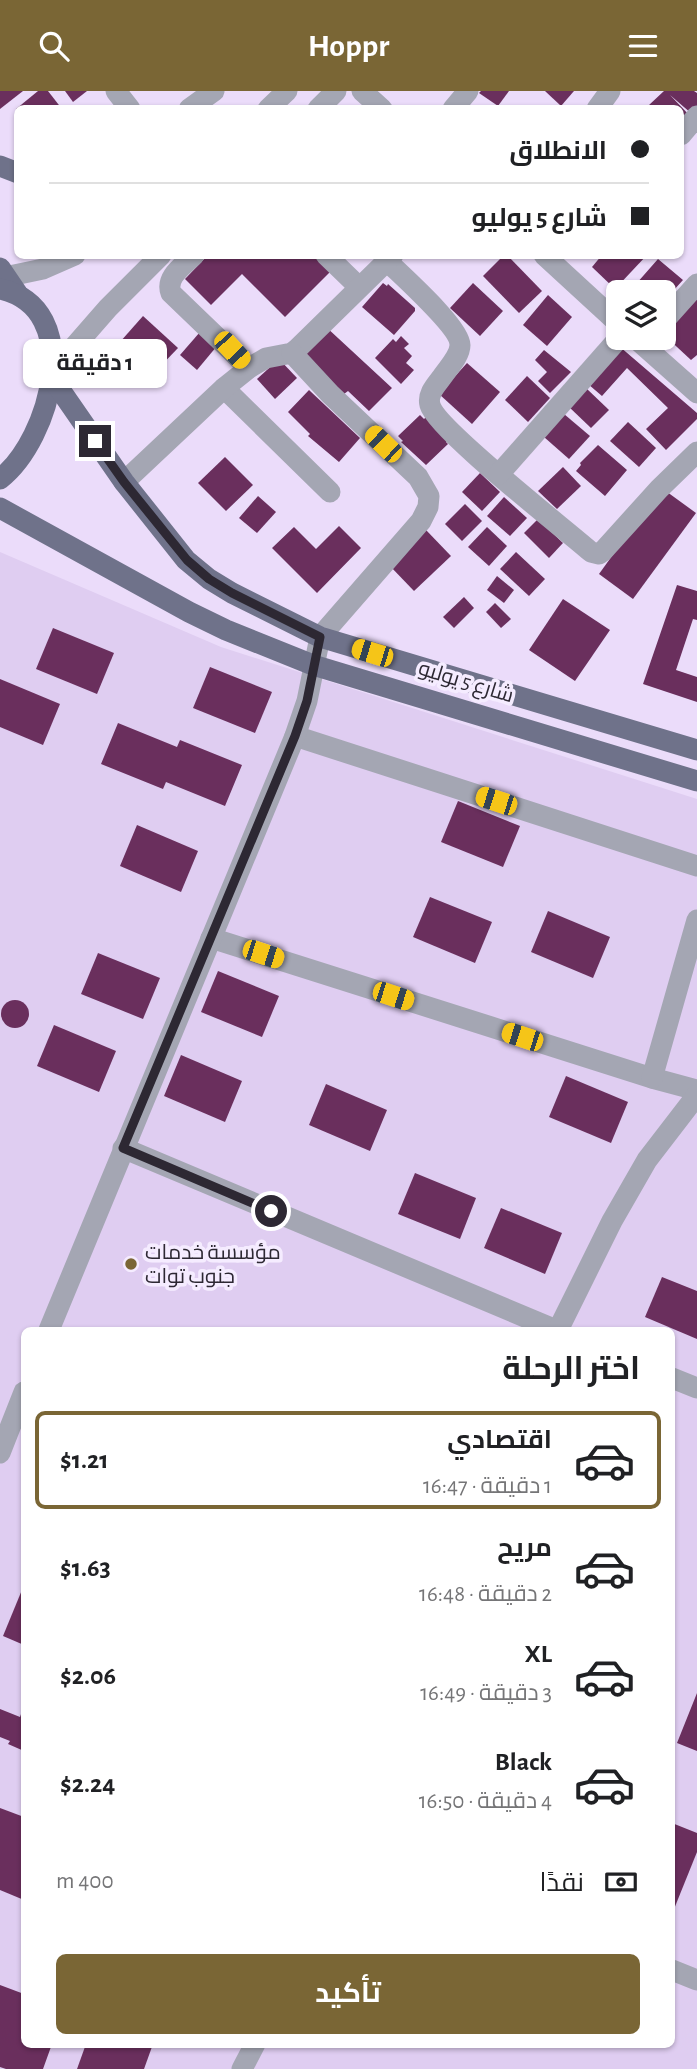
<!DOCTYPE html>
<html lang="ar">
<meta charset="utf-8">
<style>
:root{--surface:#fff;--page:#f2f2f2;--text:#202124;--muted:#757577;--line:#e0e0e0;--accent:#7a6635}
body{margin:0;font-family:"Alegreya Sans",Cairo,sans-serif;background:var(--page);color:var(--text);direction:rtl;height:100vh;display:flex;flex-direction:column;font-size:26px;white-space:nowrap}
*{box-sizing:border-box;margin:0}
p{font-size:23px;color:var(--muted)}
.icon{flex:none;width:38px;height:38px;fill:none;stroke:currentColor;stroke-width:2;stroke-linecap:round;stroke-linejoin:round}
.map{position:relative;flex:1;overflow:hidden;direction:ltr}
.drawer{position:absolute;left:21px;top:1236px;width:654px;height:721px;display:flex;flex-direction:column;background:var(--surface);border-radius:10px;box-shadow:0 2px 5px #0004;direction:rtl}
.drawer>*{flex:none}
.banner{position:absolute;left:14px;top:14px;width:670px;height:154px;border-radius:10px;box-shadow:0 2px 5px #0004;direction:rtl;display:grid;align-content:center;height:154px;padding:0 35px;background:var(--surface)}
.buttons{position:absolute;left:606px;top:189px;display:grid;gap:14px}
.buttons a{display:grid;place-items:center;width:70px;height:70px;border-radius:10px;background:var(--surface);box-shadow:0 2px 5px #0004;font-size:35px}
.end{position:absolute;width:32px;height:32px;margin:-16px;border:9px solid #2d2833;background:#fff;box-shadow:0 0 0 4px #fff}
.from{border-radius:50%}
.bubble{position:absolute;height:49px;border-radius:10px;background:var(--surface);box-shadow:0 2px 5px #0004;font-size:23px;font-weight:700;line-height:49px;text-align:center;direction:rtl}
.car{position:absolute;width:21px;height:42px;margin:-21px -10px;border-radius:9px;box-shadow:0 0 5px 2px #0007;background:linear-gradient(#f5c518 24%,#345 0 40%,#f5c518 0 76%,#345 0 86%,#f5c518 0)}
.banner b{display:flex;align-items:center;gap:24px;height:66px;font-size:26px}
.banner b+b{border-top:2px solid var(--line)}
.banner i{width:18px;height:18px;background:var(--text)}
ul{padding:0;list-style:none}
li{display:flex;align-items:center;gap:21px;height:98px;margin:0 14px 10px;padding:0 21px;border:4px solid transparent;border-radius:10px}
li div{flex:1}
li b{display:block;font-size:26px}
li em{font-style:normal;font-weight:700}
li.selected{border-color:var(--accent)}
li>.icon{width:63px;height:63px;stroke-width:1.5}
h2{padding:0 35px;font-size:32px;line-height:84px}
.pay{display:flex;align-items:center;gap:18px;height:77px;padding:0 35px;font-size:26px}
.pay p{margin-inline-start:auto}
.button{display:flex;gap:14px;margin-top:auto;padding:14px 35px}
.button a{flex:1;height:80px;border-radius:10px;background:var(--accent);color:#fff;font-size:28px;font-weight:700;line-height:80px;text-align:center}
header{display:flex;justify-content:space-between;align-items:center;height:91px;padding:0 35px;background:var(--accent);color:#fff;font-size:32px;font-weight:700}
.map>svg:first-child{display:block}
</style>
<header><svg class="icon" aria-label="menu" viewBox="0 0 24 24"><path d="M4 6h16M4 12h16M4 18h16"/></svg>Hoppr<svg class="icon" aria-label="search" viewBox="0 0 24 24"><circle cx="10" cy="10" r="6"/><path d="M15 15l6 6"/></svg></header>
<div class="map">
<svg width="697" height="1978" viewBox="0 0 697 1978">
<rect width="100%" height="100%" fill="#ebdcfa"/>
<path fill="#dfcdf1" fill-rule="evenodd" d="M0,461L221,556L697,708V1978H0ZM24,1239H672V1953H24Z"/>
<g fill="#6a2f5d">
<polygon points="0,0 23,0 0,18"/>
<polygon points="38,0 48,0 62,18 16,18"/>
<polygon points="65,0 87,0 73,11"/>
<polygon points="481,0 509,0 498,15 479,2"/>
<polygon points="545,0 574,0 561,15"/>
<polygon points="664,0 694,0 697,2 697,17 692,23 670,4 691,26 681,36 681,18 652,18 649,14"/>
<polygon points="208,164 314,164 330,181 285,226 242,183 211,214 185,188"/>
<polygon points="504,164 507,164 542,200 519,222 483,185"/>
<polygon points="602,164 647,164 615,198 592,176"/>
<polygon points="658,168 683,189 663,211 663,201 629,201"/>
<polygon points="383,192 387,195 388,193 415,217 415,220 394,244 362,216"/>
<polygon points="473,192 503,220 480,245 450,217"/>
<polygon points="548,204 572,226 547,255 523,234"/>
<polygon points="697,205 697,264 691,269 663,243 663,240"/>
<polygon points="143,225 178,257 154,282 120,251"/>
<polygon points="325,235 392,297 369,320 348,300 344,303 306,266 301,256"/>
<polygon points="200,241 217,255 197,279 180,264"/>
<polygon points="401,245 409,253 404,257 412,265 406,272 414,279 401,293 375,267 393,248 396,251"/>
<polygon points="619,255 697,322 697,328 666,359 646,338 668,317 627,277 602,305 588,293"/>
<polygon points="544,259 571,281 550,302 538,290 547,281 535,269"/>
<polygon points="279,268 297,287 275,308 257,288"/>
<polygon points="467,272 500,301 472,333 439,303"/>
<polygon points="527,285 550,307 528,331 505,309"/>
<polygon points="586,297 609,319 591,337 568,315"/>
<polygon points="309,299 360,347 339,371 308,345 310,343 288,321"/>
<polygon points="564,323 590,345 569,368 544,346"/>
<polygon points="420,324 424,328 427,325 449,347 446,351 448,353 426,374 401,351 403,350 398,345"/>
<polygon points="628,331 656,357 639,376 610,350"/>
<polygon points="598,354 627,379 605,405 576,380 581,374 580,372"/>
<polygon points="225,366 253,394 226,420 198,392"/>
<polygon points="563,376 581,395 557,418 538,400"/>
<polygon points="480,382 500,401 482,420 462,401"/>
<polygon points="663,398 696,422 633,508 599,483 648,415"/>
<polygon points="258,405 276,421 257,442 239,427"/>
<polygon points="504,406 527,427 510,445 487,425"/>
<polygon points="465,413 482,430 462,450 445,433"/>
<polygon points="538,428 563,452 549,467 524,442"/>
<polygon points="339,435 361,457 317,502 272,457 294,436 316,458"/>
<polygon points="487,436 507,455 489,475 468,456"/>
<polygon points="426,439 451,465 414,500 389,474"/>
<polygon points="516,461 545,488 529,505 500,478"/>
<polygon points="497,485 514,499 504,512 487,499"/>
<polygon points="677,494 697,500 697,529 693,528 676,579 697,586 697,611 643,593"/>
<polygon points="464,506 474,517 454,537 443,526"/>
<polygon points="563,508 610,539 575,590 529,559"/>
<polygon points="495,512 511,528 501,537 486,521"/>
<polygon points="53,537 114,562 97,603 36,578"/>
<polygon points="210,576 272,601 255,642 193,617"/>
<polygon points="0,588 60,613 43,654 0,636"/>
<polygon points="118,632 177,656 180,649 242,674 225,715 166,691 163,698 101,673"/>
<polygon points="458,710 520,735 503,776 441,751"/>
<polygon points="137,734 198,760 181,801 120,775"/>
<polygon points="430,806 492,831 475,872 413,846"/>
<polygon points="548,820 610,846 593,887 531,861"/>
<polygon points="98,862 160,887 143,928 81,903"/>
<polygon points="218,880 279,905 262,946 201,921"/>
<circle cx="15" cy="923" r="14"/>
<polygon points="54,934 116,960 99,1001 37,975"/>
<polygon points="181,964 242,990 225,1031 164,1005"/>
<polygon points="566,985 628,1011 611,1052 549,1026"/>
<polygon points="326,993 387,1019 370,1060 309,1034"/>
<polygon points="415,1082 476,1107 460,1148 398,1123"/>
<polygon points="501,1117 562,1142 545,1183 484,1157"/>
<polygon points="662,1186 697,1200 697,1248 645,1226"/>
<polygon points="24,1494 24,1554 3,1545"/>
<polygon points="697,1602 697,1660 677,1652"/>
<polygon points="24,1614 24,1660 8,1653 10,1650 0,1646 0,1618 20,1626"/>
<polygon points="0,1717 24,1726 24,1809 0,1799"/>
<polygon points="672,1732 697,1742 697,1761 672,1823"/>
<polygon points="0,1894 24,1903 24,1953 52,1953 43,1978 6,1978 0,1976"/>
<polygon points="86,1953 153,1953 144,1978 77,1978"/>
</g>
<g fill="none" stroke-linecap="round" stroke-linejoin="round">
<g stroke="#a4a6b3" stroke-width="21">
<polyline points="116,0 130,18"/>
<polyline points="362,0 382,18"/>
<polyline points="189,18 214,0"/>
<polyline points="268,18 287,0"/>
<polyline points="318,18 336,0"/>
<polyline points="453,18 468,0"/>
<polyline points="597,18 610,0"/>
<polyline points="681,44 697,25"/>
<path d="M194,164C183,175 165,186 171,202L249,277"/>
<polyline points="326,164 359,196"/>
<polyline points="544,164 618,232"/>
<path d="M387,170C401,184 460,236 460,254C460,265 448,277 442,286C436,294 427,303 430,314C436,338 565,438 591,461L599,463L603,460L659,398L697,361"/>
<polyline points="0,187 43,178 75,164"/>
<polyline points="663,231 697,193"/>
<polyline points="635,247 697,302"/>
<polyline points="53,280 108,217 161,164"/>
<polyline points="224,297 330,401"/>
<polyline points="499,383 619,247"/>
<polyline points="124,391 224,297 249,277 266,267 292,262 297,258 393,164"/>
<polyline points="295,645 697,775"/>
<polyline points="211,847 652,987 697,999"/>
<polyline points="652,987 697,829"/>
<polyline points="123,1057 556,1239"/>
<polyline points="49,1239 295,645 307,610 320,546 421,430 428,416 429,405 418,386 330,303 292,262"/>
<polyline points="558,1239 612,1130 647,1069 697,1004"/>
<polyline points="672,1287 697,1297"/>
<polyline points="0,1362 24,1301"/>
<polyline points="672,1879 697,1889"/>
<polyline points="242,1978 255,1953"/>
</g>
<g stroke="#6f728a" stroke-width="21">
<polyline points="0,75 18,82"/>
<polyline points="0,177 17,202"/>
<path d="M0,198C86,217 51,348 0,388"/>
<polyline points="52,287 124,391 186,469 209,488 232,502 320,546 697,659"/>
<polyline points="0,417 189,521 226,539 313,574 697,690"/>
</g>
</g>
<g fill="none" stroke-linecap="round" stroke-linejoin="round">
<polyline stroke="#2d2833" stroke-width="9" points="95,350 124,391 187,469 209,488 232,502 320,546 307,610 295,645 123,1057 271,1120"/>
</g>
<circle fill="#7a6635" stroke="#f5ecff" stroke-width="2.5" cx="131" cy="1173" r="7"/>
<g text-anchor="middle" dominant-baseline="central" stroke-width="7" stroke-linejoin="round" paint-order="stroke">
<g font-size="21" fill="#2d2833" stroke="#f5ecff">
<text transform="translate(466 591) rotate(17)">شارع 5 يوليو</text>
</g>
<g font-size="21" fill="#2d2833" stroke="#f5ecff" text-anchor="start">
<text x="145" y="1161">مؤسسة خدمات<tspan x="145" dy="24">جنوب توات</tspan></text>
</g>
</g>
</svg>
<div class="buttons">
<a><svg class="icon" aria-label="layers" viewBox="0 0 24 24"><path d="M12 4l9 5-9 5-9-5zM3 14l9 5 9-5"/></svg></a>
</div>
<i class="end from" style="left:271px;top:1120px"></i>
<i class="end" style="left:95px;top:350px"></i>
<div class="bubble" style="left:23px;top:248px;width:144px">1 دقيقة</div>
<i class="car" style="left:232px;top:259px;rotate:137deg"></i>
<i class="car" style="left:383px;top:353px;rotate:314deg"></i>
<i class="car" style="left:372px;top:562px;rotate:287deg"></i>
<i class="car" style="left:496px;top:710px;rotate:288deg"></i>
<i class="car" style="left:263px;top:863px;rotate:108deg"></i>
<i class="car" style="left:393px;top:905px;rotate:108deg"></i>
<i class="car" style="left:522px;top:946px;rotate:288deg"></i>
<div class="banner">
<b><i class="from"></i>الانطلاق</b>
<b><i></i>شارع 5 يوليو</b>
</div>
<section class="drawer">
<h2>اختر الرحلة</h2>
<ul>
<li class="selected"><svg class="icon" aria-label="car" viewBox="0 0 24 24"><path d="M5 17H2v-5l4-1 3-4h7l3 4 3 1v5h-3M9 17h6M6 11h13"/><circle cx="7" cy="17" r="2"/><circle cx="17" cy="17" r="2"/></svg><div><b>اقتصادي</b><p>1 دقيقة · 16:47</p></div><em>$1.21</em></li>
<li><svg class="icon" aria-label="car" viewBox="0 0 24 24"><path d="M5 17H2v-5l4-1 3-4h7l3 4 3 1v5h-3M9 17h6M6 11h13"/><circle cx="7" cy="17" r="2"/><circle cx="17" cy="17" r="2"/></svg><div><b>مريح</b><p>2 دقيقة · 16:48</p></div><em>$1.63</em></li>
<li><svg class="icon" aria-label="car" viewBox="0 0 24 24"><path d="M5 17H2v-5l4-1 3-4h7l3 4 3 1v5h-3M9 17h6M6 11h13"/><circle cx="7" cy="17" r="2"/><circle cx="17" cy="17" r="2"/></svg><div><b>XL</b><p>3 دقيقة · 16:49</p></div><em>$2.06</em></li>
<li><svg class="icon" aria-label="car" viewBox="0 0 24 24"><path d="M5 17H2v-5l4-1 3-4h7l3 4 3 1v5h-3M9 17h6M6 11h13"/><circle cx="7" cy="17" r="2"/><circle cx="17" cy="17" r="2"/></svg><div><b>Black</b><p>4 دقيقة · 16:50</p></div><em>$2.24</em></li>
</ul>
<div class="pay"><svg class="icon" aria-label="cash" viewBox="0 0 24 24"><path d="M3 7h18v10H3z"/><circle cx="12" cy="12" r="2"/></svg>نقدًا<p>400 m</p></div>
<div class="button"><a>تأكيد</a></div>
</section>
</div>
